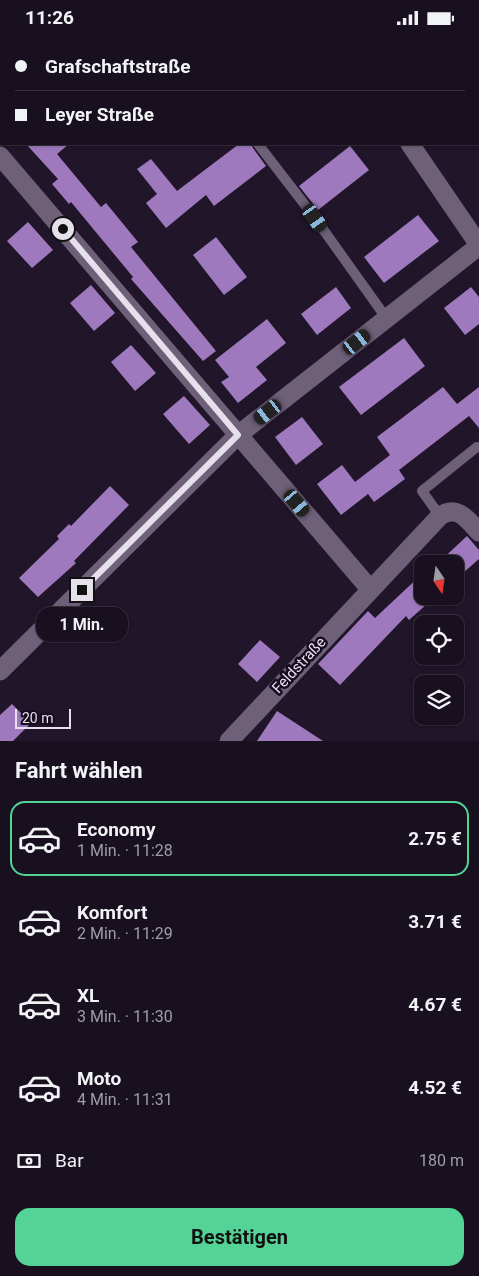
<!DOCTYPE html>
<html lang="de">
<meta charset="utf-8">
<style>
:root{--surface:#18101f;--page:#211928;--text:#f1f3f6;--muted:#9f9da4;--line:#36303d;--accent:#54d396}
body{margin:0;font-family:Roboto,sans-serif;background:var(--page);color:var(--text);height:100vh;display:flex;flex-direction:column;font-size:19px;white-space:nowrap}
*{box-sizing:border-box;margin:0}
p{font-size:16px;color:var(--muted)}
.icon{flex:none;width:28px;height:28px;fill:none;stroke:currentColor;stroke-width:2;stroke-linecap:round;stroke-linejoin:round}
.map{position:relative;height:706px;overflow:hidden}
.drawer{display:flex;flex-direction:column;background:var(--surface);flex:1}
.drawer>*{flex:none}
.top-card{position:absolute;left:0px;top:0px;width:480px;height:110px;box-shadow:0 1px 4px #0004,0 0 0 1px var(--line);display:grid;align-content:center;height:110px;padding:0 15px;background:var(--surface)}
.needle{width:32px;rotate:167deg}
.controls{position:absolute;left:414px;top:520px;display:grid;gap:10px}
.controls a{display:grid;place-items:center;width:50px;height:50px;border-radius:10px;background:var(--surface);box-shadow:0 1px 4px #0004,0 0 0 1px var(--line);font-size:25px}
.scale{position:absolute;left:15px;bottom:12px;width:56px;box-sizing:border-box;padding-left:5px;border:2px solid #e6dfec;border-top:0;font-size:14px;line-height:18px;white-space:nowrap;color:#e6dfec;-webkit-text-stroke:4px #170c1f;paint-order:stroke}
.end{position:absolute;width:22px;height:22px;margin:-11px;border:6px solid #e6dfec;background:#111;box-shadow:0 0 0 2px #111}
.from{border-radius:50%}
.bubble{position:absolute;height:35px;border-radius:15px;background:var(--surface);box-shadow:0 1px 4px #0004,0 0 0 1px var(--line);font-size:16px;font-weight:700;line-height:35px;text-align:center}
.car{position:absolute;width:15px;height:30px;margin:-15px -8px;border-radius:6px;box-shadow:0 0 4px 1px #0007;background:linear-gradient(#222 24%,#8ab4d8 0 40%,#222 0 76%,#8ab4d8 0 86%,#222 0)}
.top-card b{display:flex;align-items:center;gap:18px;height:48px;font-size:19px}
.top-card b+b{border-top:1px solid var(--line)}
.top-card i{width:12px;height:12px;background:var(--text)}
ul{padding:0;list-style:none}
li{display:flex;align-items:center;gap:15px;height:75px;margin:0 10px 8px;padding:0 5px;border:2px solid transparent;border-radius:15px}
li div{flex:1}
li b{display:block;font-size:19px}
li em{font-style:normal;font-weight:700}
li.current{border-color:var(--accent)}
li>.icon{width:45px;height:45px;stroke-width:1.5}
h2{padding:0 15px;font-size:22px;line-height:60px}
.pay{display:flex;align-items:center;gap:12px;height:55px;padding:0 15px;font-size:19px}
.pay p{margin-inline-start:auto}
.primary-button{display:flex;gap:10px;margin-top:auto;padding:10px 15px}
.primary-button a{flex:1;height:58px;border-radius:15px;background:var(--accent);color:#111;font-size:20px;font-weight:700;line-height:58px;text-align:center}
.status{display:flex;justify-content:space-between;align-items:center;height:35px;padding:0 25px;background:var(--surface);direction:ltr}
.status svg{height:14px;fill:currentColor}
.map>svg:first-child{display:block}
</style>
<div class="status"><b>11:26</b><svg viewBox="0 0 49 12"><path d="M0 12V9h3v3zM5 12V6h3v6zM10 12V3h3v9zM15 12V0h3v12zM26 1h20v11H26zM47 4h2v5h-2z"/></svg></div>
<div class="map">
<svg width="479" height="706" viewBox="0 0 479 706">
<rect width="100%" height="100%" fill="#201529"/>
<g fill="#9f79bd">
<polygon points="26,109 69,109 57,119 101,172 106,168 138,207 131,212 216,316 203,326 131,244 133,242 71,167 69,169 52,149 58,144"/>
<polygon points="239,109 251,109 253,113 266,131 214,171 206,160 166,193 146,168 157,159 137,134 151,124 177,156"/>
<polygon points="350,111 369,135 318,175 299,151"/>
<polygon points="418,180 439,206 384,248 364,222"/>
<polygon points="28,187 53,215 32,233 7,206"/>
<polygon points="216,202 247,242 224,260 193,220"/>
<polygon points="91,250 115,278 94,296 70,268"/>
<polygon points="336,252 351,273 317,300 301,279"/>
<polygon points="471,252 479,262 479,289 465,300 444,273"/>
<polygon points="267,284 286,308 256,332 267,345 238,368 221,347 229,342 215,325"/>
<polygon points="404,303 425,331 361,380 339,352"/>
<polygon points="131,310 156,338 135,356 111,327"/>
<polygon points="443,352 457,369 479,352 479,393 469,381 399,435 405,444 374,467 368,459 341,480 317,449 342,430 355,447 390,420 377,402"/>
<polygon points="184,361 210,390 189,409 163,379"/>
<polygon points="302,382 323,409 296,430 275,402"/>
<polygon points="110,451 129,470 74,526 76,528 38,562 19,543 59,504 57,501 69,489 71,491"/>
<polygon points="467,501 479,515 479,524 455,545 455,529 437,529"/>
<polygon points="422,539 422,561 436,561 409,585 406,581 340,650 318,629 368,576 375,583"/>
<polygon points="260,605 280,622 257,647 238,629"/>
<polygon points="12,669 31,688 13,706 0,706 0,680"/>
<polygon points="277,676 323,706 257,706"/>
</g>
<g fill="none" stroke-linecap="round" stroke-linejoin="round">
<g stroke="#6d6078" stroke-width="10">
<polyline points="258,109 315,183 387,284"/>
<polyline points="440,481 422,456 477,412"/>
</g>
<g stroke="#6d6078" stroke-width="19">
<polyline points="199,0 199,1"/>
<polyline points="337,0 337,1"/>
<polyline points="102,1 104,0"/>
<polyline points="0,72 1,71"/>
<polyline points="410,109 479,210"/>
<polyline points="0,121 370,554"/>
<polyline points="0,636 238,400 479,211"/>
<path d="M229,706L440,481C457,469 468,485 479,497"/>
</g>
</g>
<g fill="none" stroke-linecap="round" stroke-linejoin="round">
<polyline stroke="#e6dfec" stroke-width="6" points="63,194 238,400 82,555"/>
</g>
<g text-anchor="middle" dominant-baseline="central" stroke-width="5" stroke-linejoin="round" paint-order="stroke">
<g font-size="15" fill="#e6dfec" stroke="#170c1f">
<text transform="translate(299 630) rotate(-47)">Feldstraße</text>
</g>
</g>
</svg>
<div class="controls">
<a><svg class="needle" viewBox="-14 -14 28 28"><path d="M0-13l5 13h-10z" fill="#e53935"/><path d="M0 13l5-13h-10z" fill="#9f9da4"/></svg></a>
<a><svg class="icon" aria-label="locate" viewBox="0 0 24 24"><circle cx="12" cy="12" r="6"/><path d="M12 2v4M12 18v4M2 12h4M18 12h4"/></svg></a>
<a><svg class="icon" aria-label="layers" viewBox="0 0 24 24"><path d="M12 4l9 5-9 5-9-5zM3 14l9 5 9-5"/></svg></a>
</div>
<div class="scale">20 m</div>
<i class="end from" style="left:63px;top:194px"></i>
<i class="end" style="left:82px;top:555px"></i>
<div class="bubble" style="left:36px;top:572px;width:92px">1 Min.</div>
<i class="car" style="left:315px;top:183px;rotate:145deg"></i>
<i class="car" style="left:357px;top:307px;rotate:52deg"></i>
<i class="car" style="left:268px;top:377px;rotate:232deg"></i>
<i class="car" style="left:297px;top:468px;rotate:140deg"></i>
<div class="top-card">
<b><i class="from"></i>Grafschaftstraße</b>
<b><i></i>Leyer Straße</b>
</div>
</div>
<section class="drawer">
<h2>Fahrt wählen</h2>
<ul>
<li class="current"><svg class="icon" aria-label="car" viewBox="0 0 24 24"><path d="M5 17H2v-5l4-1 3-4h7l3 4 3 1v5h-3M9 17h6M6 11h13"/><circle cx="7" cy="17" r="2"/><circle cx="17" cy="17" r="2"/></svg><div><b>Economy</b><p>1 Min. · 11:28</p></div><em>2.75 €</em></li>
<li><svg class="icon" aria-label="car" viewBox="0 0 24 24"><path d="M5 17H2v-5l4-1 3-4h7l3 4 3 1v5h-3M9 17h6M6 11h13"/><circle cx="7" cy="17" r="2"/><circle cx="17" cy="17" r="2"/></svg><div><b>Komfort</b><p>2 Min. · 11:29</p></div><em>3.71 €</em></li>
<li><svg class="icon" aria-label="car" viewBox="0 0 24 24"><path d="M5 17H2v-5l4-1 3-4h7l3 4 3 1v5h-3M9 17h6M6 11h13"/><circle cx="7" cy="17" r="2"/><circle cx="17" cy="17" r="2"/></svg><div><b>XL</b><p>3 Min. · 11:30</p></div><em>4.67 €</em></li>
<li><svg class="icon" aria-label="car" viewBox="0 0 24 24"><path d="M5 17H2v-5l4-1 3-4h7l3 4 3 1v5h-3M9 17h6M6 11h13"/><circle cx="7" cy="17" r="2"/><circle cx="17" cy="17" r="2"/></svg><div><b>Moto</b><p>4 Min. · 11:31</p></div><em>4.52 €</em></li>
</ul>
<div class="pay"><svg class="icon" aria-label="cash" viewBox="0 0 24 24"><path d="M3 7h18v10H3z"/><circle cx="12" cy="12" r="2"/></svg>Bar<p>180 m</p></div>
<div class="primary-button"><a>Bestätigen</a></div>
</section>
